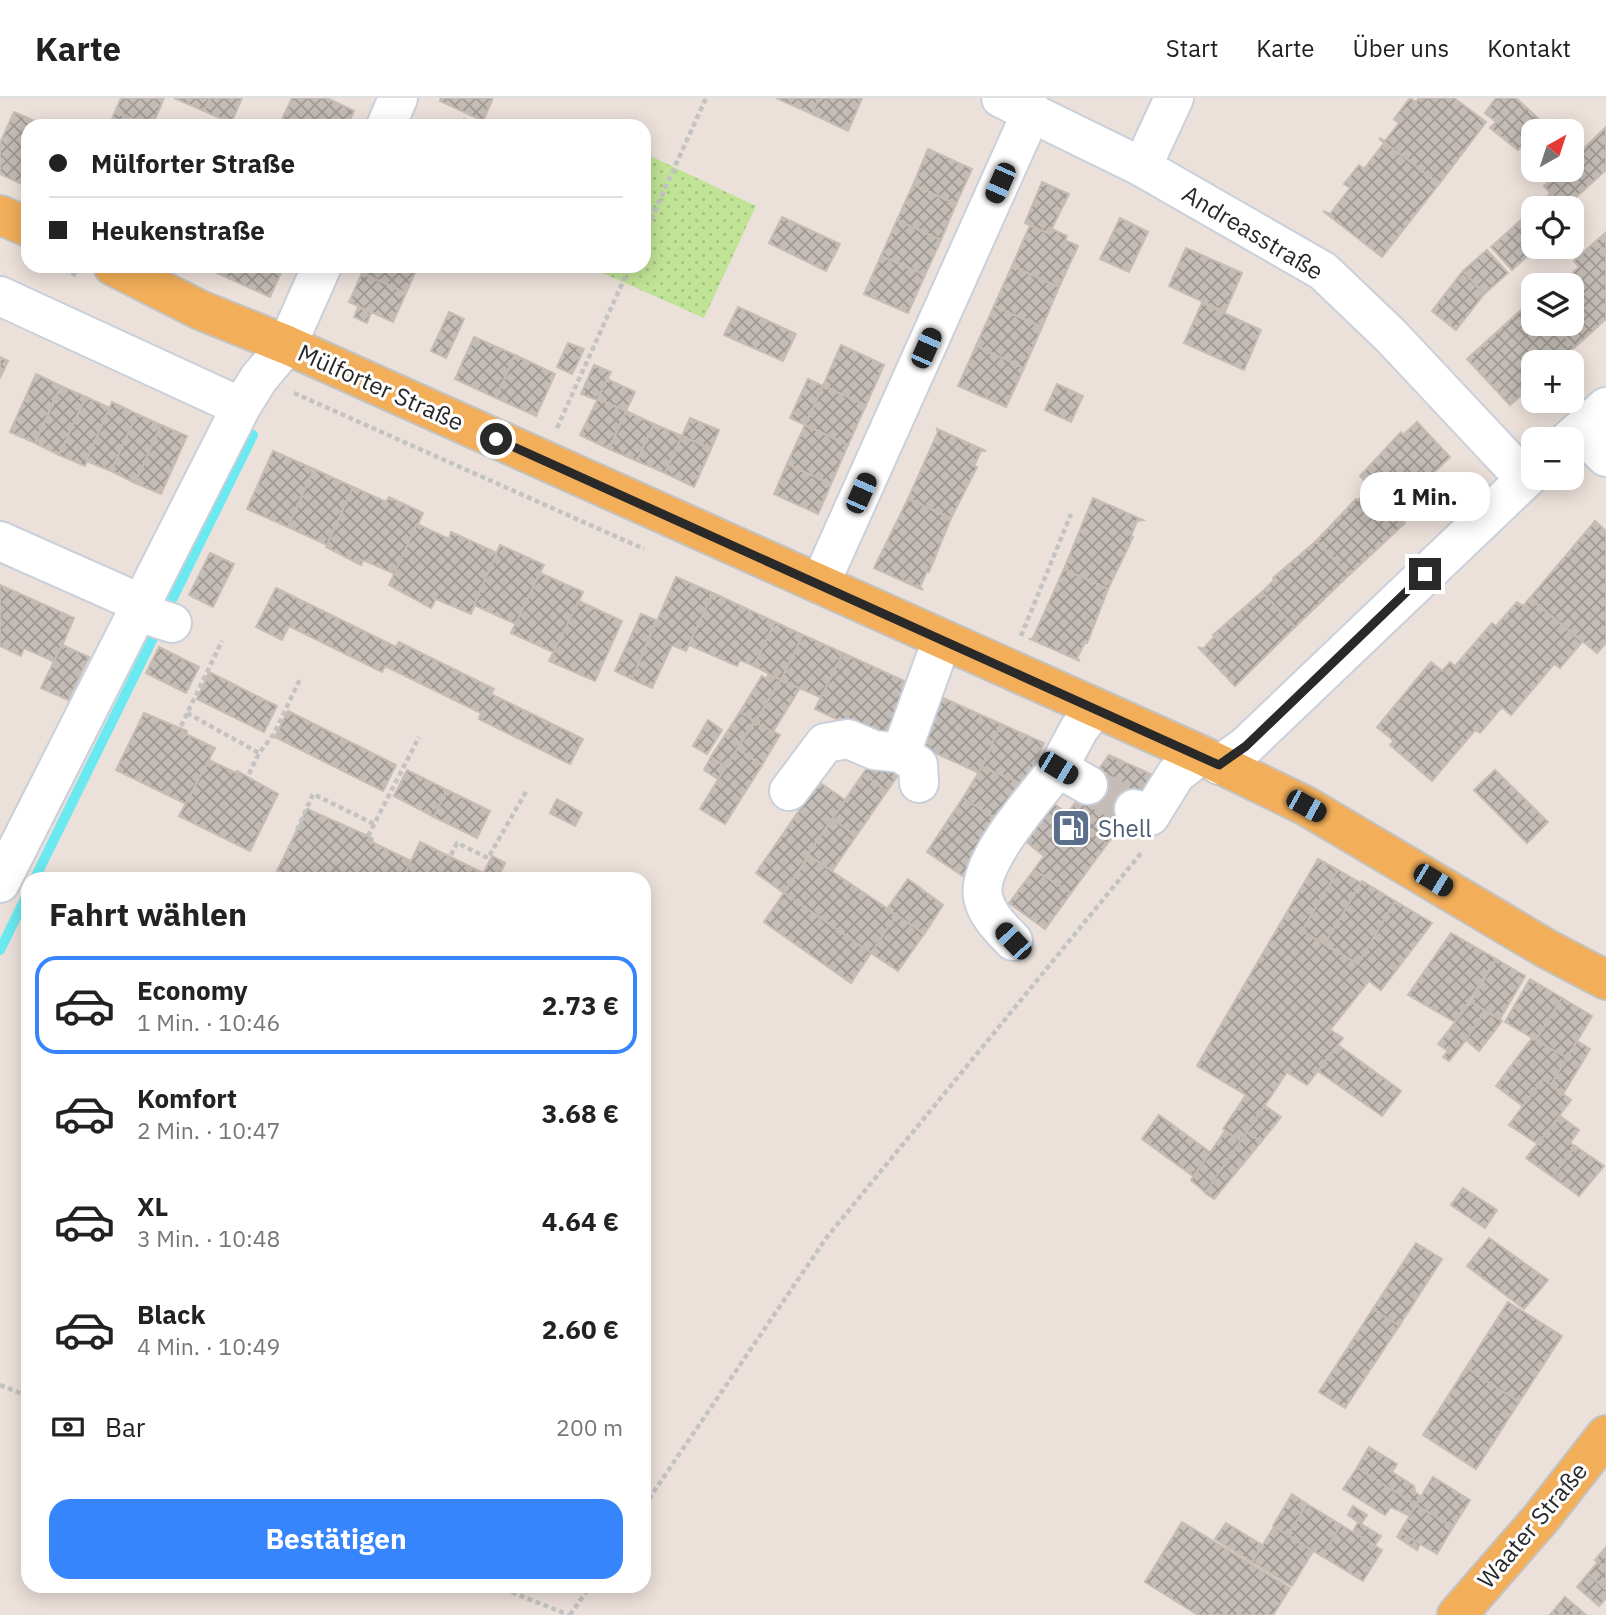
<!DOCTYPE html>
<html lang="de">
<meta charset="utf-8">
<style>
:root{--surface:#fff;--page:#f6f6f6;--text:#222;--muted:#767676;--line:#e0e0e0;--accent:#3785fc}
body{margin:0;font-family:"IBM Plex Sans",sans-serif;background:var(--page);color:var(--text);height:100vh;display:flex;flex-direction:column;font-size:26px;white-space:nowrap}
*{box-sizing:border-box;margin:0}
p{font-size:23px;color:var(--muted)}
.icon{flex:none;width:38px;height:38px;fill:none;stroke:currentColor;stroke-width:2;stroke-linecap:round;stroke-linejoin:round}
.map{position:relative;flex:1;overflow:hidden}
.side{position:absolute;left:21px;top:774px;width:630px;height:721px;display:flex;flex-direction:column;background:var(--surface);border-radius:21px;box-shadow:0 4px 18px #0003}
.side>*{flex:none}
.guide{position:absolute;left:21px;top:21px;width:630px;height:154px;border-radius:21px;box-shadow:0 4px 18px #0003;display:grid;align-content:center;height:154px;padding:0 28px;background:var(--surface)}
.needle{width:46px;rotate:39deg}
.tools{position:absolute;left:1521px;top:21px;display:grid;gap:14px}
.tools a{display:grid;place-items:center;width:63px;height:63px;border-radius:14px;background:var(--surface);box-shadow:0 4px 18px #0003;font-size:35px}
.end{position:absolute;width:32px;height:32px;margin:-16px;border:9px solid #292929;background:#fff;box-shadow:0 0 0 4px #fff}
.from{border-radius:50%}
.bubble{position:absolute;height:49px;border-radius:21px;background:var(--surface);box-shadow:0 4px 18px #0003;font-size:23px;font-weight:800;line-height:49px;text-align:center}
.car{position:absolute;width:21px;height:42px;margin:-21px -10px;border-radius:9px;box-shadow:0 0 5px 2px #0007;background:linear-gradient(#222 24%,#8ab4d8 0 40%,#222 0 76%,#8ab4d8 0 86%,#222 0)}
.guide b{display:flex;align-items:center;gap:24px;height:66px;font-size:26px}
.guide b+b{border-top:2px solid var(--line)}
.guide i{width:18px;height:18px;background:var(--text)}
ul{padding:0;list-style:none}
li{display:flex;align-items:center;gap:21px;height:98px;margin:0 14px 10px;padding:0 14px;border:4px solid transparent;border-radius:21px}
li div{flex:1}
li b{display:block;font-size:26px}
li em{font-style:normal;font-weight:800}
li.on{border-color:var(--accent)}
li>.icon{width:63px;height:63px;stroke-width:1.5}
h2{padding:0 28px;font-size:32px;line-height:84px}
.pay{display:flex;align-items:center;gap:18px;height:77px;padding:0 28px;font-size:26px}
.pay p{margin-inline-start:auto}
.action{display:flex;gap:14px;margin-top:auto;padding:14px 28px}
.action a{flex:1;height:80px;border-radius:21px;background:var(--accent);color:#fff;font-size:28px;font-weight:800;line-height:80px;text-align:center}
header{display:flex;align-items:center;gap:42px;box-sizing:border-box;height:98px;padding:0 35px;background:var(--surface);border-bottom:2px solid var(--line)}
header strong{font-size:33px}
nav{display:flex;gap:38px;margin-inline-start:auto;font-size:24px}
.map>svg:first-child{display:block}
</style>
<header>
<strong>Karte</strong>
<nav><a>Start</a><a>Karte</a><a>Über uns</a><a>Kontakt</a></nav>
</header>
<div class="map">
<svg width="1606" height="1517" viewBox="0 0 1606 1517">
<defs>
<pattern id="park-dots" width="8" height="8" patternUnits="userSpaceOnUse" patternTransform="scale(1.75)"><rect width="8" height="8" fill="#c0e395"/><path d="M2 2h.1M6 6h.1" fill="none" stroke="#a5c380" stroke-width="1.8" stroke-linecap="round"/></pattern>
<pattern id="building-cross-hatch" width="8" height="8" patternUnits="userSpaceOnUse" patternTransform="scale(1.75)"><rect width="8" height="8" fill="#c4bcb6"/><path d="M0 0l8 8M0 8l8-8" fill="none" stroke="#9f9994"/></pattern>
</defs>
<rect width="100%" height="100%" fill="#ece0da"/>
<polygon fill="url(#park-dots)" points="644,55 756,108 704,220 587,168 644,168"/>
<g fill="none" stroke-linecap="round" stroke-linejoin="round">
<g stroke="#6be9f0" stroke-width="10">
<polyline points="35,780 253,337"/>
<polyline points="0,852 28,795"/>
</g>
</g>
<g fill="url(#building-cross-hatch)" stroke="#c7bcb4" stroke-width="2">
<polygon points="121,0 164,0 152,28 115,14"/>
<polygon points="174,0 210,0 204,13"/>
<polygon points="210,0 242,0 231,25 204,13"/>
<polygon points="292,0 327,0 354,13 347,28 279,28"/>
<polygon points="441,0 493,0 483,23 440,3"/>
<polygon points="776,0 819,0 812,16"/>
<polygon points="819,0 862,0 848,33 812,16"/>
<polygon points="1410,0 1416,4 1419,0 1454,0 1486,24 1439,86 1379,40 1385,43 1399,25 1394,21"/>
<polygon points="1496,0 1516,0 1541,23 1518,52 1490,30 1496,24 1485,15"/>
<polygon points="14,14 46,28 28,28 28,89 0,76 0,45"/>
<polygon points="115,14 147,28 109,28"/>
<polygon points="464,21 479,28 460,28"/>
<polygon points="1606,29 1606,72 1564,110 1544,88 1562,72 1572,72 1572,62"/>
<polygon points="1379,40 1439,86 1382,159 1323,113 1330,116 1350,90 1344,86 1359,67 1364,71 1384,45"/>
<polygon points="928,51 972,71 956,106 913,87"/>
<polygon points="1042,84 1069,96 1049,136 1025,125"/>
<polygon points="913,87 956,106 941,142 897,122"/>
<polygon points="1551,95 1564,110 1534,110"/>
<polygon points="1533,111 1533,149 1537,149 1512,172 1491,149"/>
<polygon points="782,119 840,146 826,173 769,145"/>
<polygon points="1120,120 1148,134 1129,174 1100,161"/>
<polygon points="897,122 941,142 925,177 881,158"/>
<polygon points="1030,127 1049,136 1052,131 1067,138 1065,142 1078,148 1059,189 1012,168"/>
<polygon points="1606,134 1606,156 1595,144"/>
<polygon points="1595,144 1606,156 1606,221 1575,249 1553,226 1572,226 1572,187 1559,187 1579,169 1574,163"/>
<polygon points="1186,150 1242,175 1225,214 1169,188"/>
<polygon points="1487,152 1508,175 1484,196 1463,173"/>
<polygon points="881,158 925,177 908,215 864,196"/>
<polygon points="202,168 284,168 270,199"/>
<polygon points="365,168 418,168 406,195 362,175"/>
<polygon points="1012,168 1059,189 1042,229 994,208"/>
<polygon points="1463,173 1484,196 1456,232 1432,213"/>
<polygon points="362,175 406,195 393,224 349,204"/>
<polygon points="1532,202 1533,226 1553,226 1575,249 1558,264 1533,264 1533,287 1510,307 1467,261"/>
<polygon points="1202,205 1261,232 1244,272 1184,245"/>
<polygon points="994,208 1042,229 1024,270 976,248"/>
<polygon points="358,209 371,215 367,225 354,219"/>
<polygon points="738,209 796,236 783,263 724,237"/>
<polygon points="449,214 464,221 446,260 431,253"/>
<polygon points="474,239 515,257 496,300 455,281"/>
<polygon points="568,245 584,251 572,276 557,269"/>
<polygon points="841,247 884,267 866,307 823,288"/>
<polygon points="976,248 1024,270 1006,309 958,288"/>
<polygon points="515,257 555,276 536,318 496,300"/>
<polygon points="0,259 8,263 0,280"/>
<polygon points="594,267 611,274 597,302 581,296"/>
<polygon points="36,276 61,288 35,345 10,334"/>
<polygon points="607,281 635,294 626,313 598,301"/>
<polygon points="808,281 823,288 805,327 790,320"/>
<polygon points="1057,286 1083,298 1071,324 1045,312"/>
<polygon points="61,288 86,299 59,357 35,345"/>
<polygon points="823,288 866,307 848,347 805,327"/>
<polygon points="86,299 110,310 85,368 59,357"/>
<polygon points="598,301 626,313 609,351 580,337"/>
<polygon points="112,304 137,316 111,373 86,363"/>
<polygon points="626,313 654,326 637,363 609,351"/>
<polygon points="137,316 161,327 135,385 111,373"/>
<polygon points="690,320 719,332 711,351 682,338"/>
<polygon points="1417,324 1450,359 1394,413 1360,378 1401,334 1403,337"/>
<polygon points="654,326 682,338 665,375 637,363"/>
<polygon points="161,327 187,338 161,396 135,385"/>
<polygon points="805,327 848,347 831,386 787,366"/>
<polygon points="937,331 986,353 981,353 974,368 977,369 951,420 908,401 938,334"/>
<polygon points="682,338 711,351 694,389 665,375"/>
<polygon points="273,353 314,371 288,429 247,411"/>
<polygon points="787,366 831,386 818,416 774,396"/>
<polygon points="314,371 353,389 327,447 288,429"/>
<polygon points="353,389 386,404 389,399 423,415 395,476 363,462 361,467 326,449"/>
<polygon points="1371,390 1405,425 1349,477 1316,443 1356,401 1358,402"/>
<polygon points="1093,400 1143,422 1137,423 1131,438 1133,439 1108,491 1064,471"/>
<polygon points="908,401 951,420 929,474 927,473 920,489 923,492 874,470"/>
<polygon points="1595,423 1606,433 1606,545 1597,555 1530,500"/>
<polygon points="417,426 449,441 451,434 497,455 471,516 436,501 431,510 389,487"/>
<polygon points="1316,443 1349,477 1295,529 1262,494 1274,482 1273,480"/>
<polygon points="500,447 544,467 516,526 474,507"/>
<polygon points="210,455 234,466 213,509 189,497"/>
<polygon points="1064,471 1108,491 1087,545 1085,544 1077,560 1080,563 1030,541 1033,540"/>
<polygon points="540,475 583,494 555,555 511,535"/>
<polygon points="676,479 713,495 686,553 672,547 652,590 632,581"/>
<polygon points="0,487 74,520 55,564 24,550 21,558 0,548"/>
<polygon points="276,490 396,549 399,544 494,591 491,596 583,641 570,666 479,621 481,615 385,568 382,574 289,528 282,542 256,529"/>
<polygon points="1262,494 1295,529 1235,588 1198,549 1203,551 1215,538 1213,537"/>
<polygon points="713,495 775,524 754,568 740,562 737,568 689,547"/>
<polygon points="1530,500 1582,544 1560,570 1554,566 1511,617 1502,609 1480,635 1475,632 1432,683 1390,647 1394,643 1377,629 1431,564 1442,573 1450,564 1455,568 1492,525 1496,528 1517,504 1523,508"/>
<polygon points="579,503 622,523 595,583 549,563"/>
<polygon points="641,516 656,522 632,581 615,573"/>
<polygon points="775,524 803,537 781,582 754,568"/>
<polygon points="803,537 843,555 822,600 781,582"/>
<polygon points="62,547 89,559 68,602 41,590"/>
<polygon points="159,549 199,569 186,595 146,575"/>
<polygon points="843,555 913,587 885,644 815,611"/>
<polygon points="209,574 277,608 264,634 197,601"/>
<polygon points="769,576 781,582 755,624 740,614 762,578 766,581"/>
<polygon points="781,582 800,590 772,635 755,624"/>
<polygon points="941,599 1001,626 979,675 920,648"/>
<polygon points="288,613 396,667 383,693 275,639"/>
<polygon points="740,614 754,623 726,669 711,659"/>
<polygon points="144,615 187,633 186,636 215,650 186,706 116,672"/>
<polygon points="708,622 722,632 707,656 693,648"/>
<polygon points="755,624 780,637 762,667 737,651"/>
<polygon points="1001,626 1044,645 1025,687 982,669"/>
<polygon points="737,651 762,667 725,726 700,711"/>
<polygon points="1109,657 1159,680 1107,746 1067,716"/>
<polygon points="711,659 726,669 718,681 704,672"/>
<polygon points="874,660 898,677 887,693 863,676"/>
<polygon points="209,662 236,675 237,673 278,696 250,753 179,718"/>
<polygon points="982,669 1025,687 1000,724 963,700"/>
<polygon points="407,672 447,692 434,719 394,698"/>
<polygon points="1495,672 1548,724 1527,745 1474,692"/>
<polygon points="863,676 887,693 856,738 832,721"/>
<polygon points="819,684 845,702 784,795 756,775"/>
<polygon points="447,692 490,713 477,740 434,719"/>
<polygon points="963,700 1000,724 963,778 927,754"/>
<polygon points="557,701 582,715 575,728 550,715"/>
<polygon points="1053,705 1107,746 1071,795 1034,772 1044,758 1023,741"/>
<polygon points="307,711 368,738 373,741 372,744 411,763 403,780 293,780 277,773"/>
<polygon points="832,721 856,738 832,773 808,756"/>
<polygon points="420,744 483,775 480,780 403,780"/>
<polygon points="492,758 505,765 498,780 481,780"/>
<polygon points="809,758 897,817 871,855 784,795"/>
<polygon points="1318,761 1338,772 1302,833 1358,866 1395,803 1432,825 1381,892 1369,883 1330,932 1343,940 1307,987 1287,974 1241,1043 1223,1031 1246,997 1197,968"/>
<polygon points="1034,772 1071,795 1045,831 1009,805"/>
<polygon points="1338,772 1361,785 1325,846 1302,833"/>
<polygon points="908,781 943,807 924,836 887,811"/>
<polygon points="1362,783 1395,803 1358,866 1325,846"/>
<polygon points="784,795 871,855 851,885 764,824"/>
<polygon points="897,817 924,836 898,873 871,855"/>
<polygon points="1451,835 1496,861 1455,924 1408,897"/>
<polygon points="1496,861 1525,878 1500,921 1471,904"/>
<polygon points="1530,881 1562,900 1536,942 1505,924"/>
<polygon points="1562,900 1592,918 1567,960 1536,942"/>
<polygon points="1471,904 1485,913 1484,920 1449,963 1443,959 1448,953 1438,946"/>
<polygon points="1485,913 1502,923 1479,953 1466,942"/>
<polygon points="1532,940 1567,960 1551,987 1543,981 1523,1008 1496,988"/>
<polygon points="1577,943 1590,951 1563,996 1551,987"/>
<polygon points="1338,947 1401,993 1382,1018 1318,973"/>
<polygon points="1543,981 1571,1002 1538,1046 1509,1027"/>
<polygon points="1265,1008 1281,1019 1261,1044 1247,1034"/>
<polygon points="1159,1017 1211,1055 1193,1078 1142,1041"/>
<polygon points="1560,1018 1579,1032 1570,1045 1575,1048 1553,1079 1526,1060"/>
<polygon points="1225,1033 1241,1043 1206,1095 1191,1082"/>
<polygon points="1247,1034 1261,1044 1214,1101 1205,1095"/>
<polygon points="1575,1048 1604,1068 1579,1098 1553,1079"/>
<polygon points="1463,1090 1497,1112 1485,1130 1451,1107"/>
<polygon points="1489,1140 1548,1182 1524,1211 1467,1168"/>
<polygon points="1416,1145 1442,1161 1399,1228 1373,1211"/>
<polygon points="1508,1204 1562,1238 1519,1304 1466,1270"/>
<polygon points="1373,1211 1399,1228 1345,1310 1319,1294"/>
<polygon points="1466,1270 1519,1304 1476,1371 1423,1337"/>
<polygon points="1369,1349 1397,1366 1392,1374 1414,1388 1415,1394 1421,1399 1416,1407 1357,1370"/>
<polygon points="1357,1370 1416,1407 1410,1418 1391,1409 1385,1417 1343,1391"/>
<polygon points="1433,1379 1470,1402 1453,1429 1416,1407"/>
<polygon points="1292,1396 1307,1406 1288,1437 1273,1428"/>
<polygon points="1307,1406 1341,1427 1322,1458 1288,1437"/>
<polygon points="1416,1407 1453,1429 1437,1456 1400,1434"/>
<polygon points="1353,1408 1367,1417 1361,1426 1348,1417"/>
<polygon points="1182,1424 1290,1490 1273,1517 1198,1517 1145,1484"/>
<polygon points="1358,1424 1381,1438 1375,1447 1353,1434"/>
<polygon points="1226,1425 1262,1447 1252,1464 1215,1441"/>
<polygon points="1341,1427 1382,1452 1363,1483 1322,1458"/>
<polygon points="1274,1429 1313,1453 1292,1488 1252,1464"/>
<polygon points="1400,1434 1420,1446 1417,1452 1397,1439"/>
<polygon points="1606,1449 1606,1471 1595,1462"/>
<polygon points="1598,1464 1606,1471 1606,1492 1588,1476"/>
<polygon points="1588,1476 1606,1492 1606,1500 1599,1508 1577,1489"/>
<polygon points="1565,1499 1586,1517 1550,1517"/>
</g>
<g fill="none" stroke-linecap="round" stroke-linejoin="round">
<polyline stroke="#c5bbb7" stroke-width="38" stroke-dasharray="38 19" stroke-linecap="butt" points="1088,687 1134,711"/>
<g stroke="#c9d0db" stroke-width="42">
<g id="minor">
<polyline points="1001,0 1142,69 1323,173 1391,238 1525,381"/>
<polyline points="386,28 398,0"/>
<polyline points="1142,69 1174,0"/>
<polyline points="0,198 241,309"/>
<polyline points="1580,333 1606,359"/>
<polyline points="1570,341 1606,309"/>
<polyline points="0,443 142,506"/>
<polyline points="820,486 1032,13"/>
<polyline points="138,514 172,525"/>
<polyline points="901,655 918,667 919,685"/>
<polyline points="1219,667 1246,648 1533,374"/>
<polyline points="1088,687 1058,670 1079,631 1095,610"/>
<polyline points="789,693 825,645 848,641 874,652 901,655 942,542"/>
<polyline points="1134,711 1150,718 1176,676 1201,657"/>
<polyline points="0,785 241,309 259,280 287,247 322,168"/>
<path d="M1013,843C1001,830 987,818 983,799C976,764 1037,698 1058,670"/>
</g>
</g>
<g stroke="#c3c3c3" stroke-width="42">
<g id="major">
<polyline points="0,117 28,129"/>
<polyline points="113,168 200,212 287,247 1201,657 1306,708 1547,851 1606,882"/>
<polyline points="1457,1517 1542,1419 1606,1337"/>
</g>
</g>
<g stroke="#c3c3c3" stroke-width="4.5" stroke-dasharray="5 3.5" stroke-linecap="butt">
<polyline points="644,137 706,0"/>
<polyline points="56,168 78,178"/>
<polyline points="294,295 644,451"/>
<polyline points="557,330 630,168"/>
<polyline points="1021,538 1071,416"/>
<polyline points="187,615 259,655"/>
<polyline points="181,628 222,543"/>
<polyline points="249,676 259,655 274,636 300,581"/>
<polyline points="297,732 313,696 374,726"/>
<polyline points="368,738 419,639"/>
<polyline points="451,757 457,745 488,760 527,692"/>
<polyline points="0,1287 28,1298"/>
<polyline points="644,1408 827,1139 1142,754"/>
<polyline points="496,1488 569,1517"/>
<polyline points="570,1517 590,1488"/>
</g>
<use href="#minor" stroke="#fff" stroke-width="38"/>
<use href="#major" stroke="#f2ae59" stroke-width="38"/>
</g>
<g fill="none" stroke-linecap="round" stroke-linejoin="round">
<polyline stroke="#292929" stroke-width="9" points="496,341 1219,667 1246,648 1425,476"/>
</g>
<defs>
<g id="fuel-square" transform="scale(2.0125)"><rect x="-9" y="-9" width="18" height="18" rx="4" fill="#5c6f8a" stroke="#fff"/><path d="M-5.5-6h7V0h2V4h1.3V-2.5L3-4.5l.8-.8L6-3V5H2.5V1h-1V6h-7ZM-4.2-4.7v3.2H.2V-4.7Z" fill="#fff"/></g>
</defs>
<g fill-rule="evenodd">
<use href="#fuel-square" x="1071" y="730"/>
</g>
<g text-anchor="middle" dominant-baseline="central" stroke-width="6" stroke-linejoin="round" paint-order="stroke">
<g font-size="24" fill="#292929" stroke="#fff">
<text transform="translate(1253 134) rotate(31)">Andreasstraße</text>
<text transform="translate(381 289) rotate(24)">Mülforter Straße</text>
<text transform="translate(1532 1427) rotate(-50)">Waater Straße</text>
</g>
<g font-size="24" fill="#4e5e75" stroke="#fff" text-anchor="start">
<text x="1098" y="730">Shell</text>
</g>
</g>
</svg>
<div class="tools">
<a><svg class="needle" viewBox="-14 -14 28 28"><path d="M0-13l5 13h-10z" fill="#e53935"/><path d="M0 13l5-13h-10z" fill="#767676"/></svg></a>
<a><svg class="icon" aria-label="locate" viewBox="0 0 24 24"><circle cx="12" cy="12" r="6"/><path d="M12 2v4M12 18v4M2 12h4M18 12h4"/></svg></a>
<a><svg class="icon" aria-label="layers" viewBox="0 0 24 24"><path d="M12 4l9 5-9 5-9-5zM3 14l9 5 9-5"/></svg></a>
<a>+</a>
<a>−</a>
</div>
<i class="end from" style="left:496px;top:341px"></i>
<i class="end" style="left:1425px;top:476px"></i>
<div class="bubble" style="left:1360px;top:374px;width:130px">1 Min.</div>
<i class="car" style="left:1000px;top:85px;rotate:204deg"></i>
<i class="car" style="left:926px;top:250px;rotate:24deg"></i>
<i class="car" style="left:861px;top:395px;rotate:24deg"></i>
<i class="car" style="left:1058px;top:670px;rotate:121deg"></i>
<i class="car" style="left:1306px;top:708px;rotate:119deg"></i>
<i class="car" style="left:1433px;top:782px;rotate:121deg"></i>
<i class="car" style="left:1013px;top:843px;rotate:317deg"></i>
<div class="guide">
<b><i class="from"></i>Mülforter Straße</b>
<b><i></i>Heukenstraße</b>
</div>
<section class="side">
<h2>Fahrt wählen</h2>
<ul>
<li class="on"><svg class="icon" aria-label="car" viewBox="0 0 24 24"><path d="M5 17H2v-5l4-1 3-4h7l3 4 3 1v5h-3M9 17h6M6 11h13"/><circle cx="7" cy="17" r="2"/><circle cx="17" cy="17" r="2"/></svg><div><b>Economy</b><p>1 Min. · 10:46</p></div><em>2.73 €</em></li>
<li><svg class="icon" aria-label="car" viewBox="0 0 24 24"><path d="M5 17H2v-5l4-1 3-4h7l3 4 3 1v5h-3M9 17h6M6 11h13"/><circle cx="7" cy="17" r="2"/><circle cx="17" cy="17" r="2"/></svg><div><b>Komfort</b><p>2 Min. · 10:47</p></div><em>3.68 €</em></li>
<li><svg class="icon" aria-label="car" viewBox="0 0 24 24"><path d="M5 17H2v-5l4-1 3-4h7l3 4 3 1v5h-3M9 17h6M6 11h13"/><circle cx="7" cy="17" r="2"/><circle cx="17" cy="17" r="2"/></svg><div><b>XL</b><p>3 Min. · 10:48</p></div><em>4.64 €</em></li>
<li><svg class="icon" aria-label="car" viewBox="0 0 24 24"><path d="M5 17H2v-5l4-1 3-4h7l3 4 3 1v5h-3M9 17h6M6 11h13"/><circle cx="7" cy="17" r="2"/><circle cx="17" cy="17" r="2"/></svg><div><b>Black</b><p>4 Min. · 10:49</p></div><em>2.60 €</em></li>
</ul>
<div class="pay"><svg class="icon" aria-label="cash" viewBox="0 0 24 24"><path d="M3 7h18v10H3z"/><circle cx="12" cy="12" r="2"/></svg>Bar<p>200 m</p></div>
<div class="action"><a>Bestätigen</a></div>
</section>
</div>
